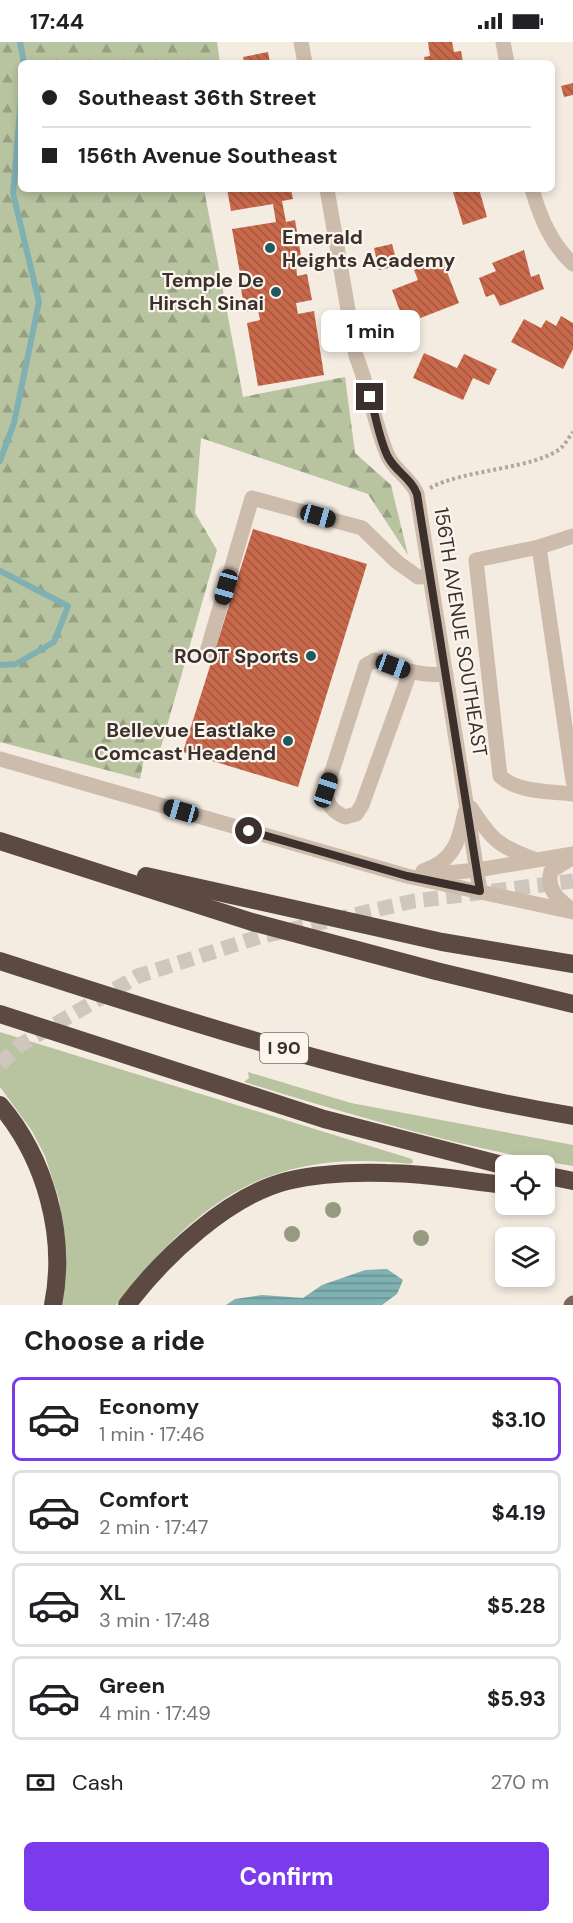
<!DOCTYPE html>
<meta charset="utf-8">
<style>
:root{--surface:#fff;--page:#f2f2f2;--text:#202124;--muted:#757577;--line:#e0e0e0;--accent:#7c3aed}
body{margin:0;font-family:"DM Sans",sans-serif;background:var(--page);color:var(--text);height:100vh;display:flex;flex-direction:column;font-size:22px;white-space:nowrap}
*{box-sizing:border-box;margin:0}
p{font-size:20px;color:var(--muted)}
.icon{flex:none;width:33px;height:33px;fill:none;stroke:currentColor;stroke-width:2;stroke-linecap:round;stroke-linejoin:round}
.map{position:relative;height:1263px;overflow:hidden}
.side{display:flex;flex-direction:column;background:var(--surface);flex:1}
.side>*{flex:none}
.top-card{position:absolute;left:18px;top:18px;width:537px;height:132px;border-radius:9px;box-shadow:0 3px 9px #0003;display:grid;align-content:center;height:132px;padding:0 24px;background:var(--surface)}
.controls{position:absolute;left:495px;top:1113px;display:grid;gap:12px}
.controls a{display:grid;place-items:center;width:60px;height:60px;border-radius:9px;background:var(--surface);box-shadow:0 3px 9px #0003;font-size:30px}
.end{position:absolute;width:27px;height:27px;margin:-14px;border:8px solid #3b302b;background:#fff;box-shadow:0 0 0 3px #fff}
.from{border-radius:50%}
.bubble{position:absolute;height:42px;border-radius:9px;background:var(--surface);box-shadow:0 3px 9px #0003;font-size:20px;font-weight:700;line-height:42px;text-align:center}
.car{position:absolute;width:18px;height:36px;margin:-18px -9px;border-radius:8px;box-shadow:0 0 4px 2px #0007;background:linear-gradient(#222 24%,#8ab4d8 0 40%,#222 0 76%,#8ab4d8 0 86%,#222 0)}
.top-card b{display:flex;align-items:center;gap:21px;height:57px;font-size:22px}
.top-card b+b{border-top:2px solid var(--line)}
.top-card i{width:15px;height:15px;background:var(--text)}
ul{padding:0;list-style:none}
li{display:flex;align-items:center;gap:18px;height:84px;margin:0 12px 9px;padding:0 12px;border:3px solid var(--line);border-radius:9px}
li div{flex:1}
li b{display:block;font-size:22px}
li em{font-style:normal;font-weight:700}
li.selected{border-color:var(--accent)}
li>.icon{width:54px;height:54px;stroke-width:1.5}
h2{padding:0 24px;font-size:27px;line-height:72px}
.pay{display:flex;align-items:center;gap:15px;height:66px;padding:0 24px;font-size:22px}
.pay p{margin-inline-start:auto}
.cta{display:flex;gap:12px;margin-top:auto;padding:12px 24px}
.cta a{flex:1;height:69px;border-radius:9px;background:var(--accent);color:#fff;font-size:24px;font-weight:700;line-height:69px;text-align:center}
.status{display:flex;justify-content:space-between;align-items:center;height:42px;padding:0 30px;background:var(--surface);direction:ltr}
.status svg{height:16px;fill:currentColor}
.map>svg:first-child{display:block}
</style>
<div class="status"><b>17:44</b><svg viewBox="0 0 49 12"><path d="M0 12V9h3v3zM5 12V6h3v6zM10 12V3h3v9zM15 12V0h3v12zM26 1h20v11H26zM47 4h2v5h-2z"/></svg></div>
<div class="map">
<svg width="573" height="1263" viewBox="0 0 573 1263">
<defs>
<pattern id="forest-firs" width="22" height="20" patternUnits="userSpaceOnUse" patternTransform="scale(1.5)"><rect width="22" height="20" fill="#b8c4a0"/><path d="M5 1l3.5 6h-7zM16 11l3.5 6h-7z" fill="#97a083"/></pattern>
<pattern id="water-rules" width="6" height="5" patternUnits="userSpaceOnUse" patternTransform="scale(1.5)"><rect width="6" height="5" fill="#7fb0b2"/><path d="M0 2.5h6" fill="none" stroke="#699091"/></pattern>
<pattern id="building-back-hatch" width="6" height="6" patternUnits="userSpaceOnUse" patternTransform="scale(1.5)"><rect width="6" height="6" fill="#c8694b"/><path d="M-1 5l2 2M0 0l6 6M5-1l2 2" fill="none" stroke="#a4573f"/></pattern>
</defs>
<rect width="100%" height="100%" fill="#f4ebe1"/>
<g fill="#b8c4a0">
<path d="M0,990L412,1117L413,1120L411,1122C270,1106 200,1156 116,1263H62L66,1213L59,1157L45,1114L32,1089L0,1045Z"/>
<path d="M248,1030L351,1061L573,1103V1124C461,1106 352,1073 244,1040L249,1036Z"/>
</g>
<polygon fill="url(#forest-firs)" points="0,0 217,0 220,21 21,21 21,147 204,147 243,355 345,335 355,411 391,443 408,513 368,452 201,396 195,471 217,508 161,705 144,717 140,737 0,700"/>
<polygon fill="url(#water-rules)" points="387,1227 403,1238 397,1252 382,1263 226,1263 235,1257 262,1253 303,1256 322,1243 365,1228"/>
<g fill="none" stroke-linecap="round" stroke-linejoin="round">
<g stroke="#7fb0b2" stroke-width="6">
<polyline points="20,0 24,21"/>
<polyline points="0,419 14,381 39,260 13,151 21,57"/>
<polyline points="0,529 68,564 54,600 16,622 0,623"/>
</g>
</g>
<g fill="url(#building-back-hatch)">
<polygon points="428,0 452,0 454,10 461,9 463,20 425,21 424,15 430,14"/>
<polygon points="268,10 270,21 244,21 243,15"/>
<polygon points="573,41 573,53 564,55 561,44"/>
<polygon points="227,147 291,147 293,157 282,159 286,180 295,178 302,220 296,221 297,234 307,232 312,258 296,261 298,272 314,269 324,333 258,344 247,281 260,278 258,268 245,270 240,241 250,239 248,230 240,231 232,187 276,180 273,162 231,169"/>
<polygon points="452,147 479,147 487,175 463,183"/>
<polygon points="392,202 398,224 379,228 374,206"/>
<polygon points="524,208 531,235 539,232 544,247 500,264 494,252 486,255 479,236 496,229 492,221"/>
<polygon points="442,217 459,261 405,282 392,248 418,238 414,228"/>
<polygon points="561,274 573,281 573,307 563,327 511,300 524,277 541,286 546,278 556,284"/>
<polygon points="424,311 457,326 464,312 497,327 489,343 473,336 463,358 413,336"/>
<polygon points="253,487 367,522 298,745 183,710"/>
</g>
<g fill="none" stroke-linecap="round" stroke-linejoin="round">
<polyline stroke="#cfc6bd" stroke-width="15" stroke-dasharray="15 8" stroke-linecap="butt" points="0,1022 20,1003 138,934 259,895 414,859 573,839"/>
<path stroke="#b9a596" stroke-width="4" stroke-dasharray="3 3" stroke-linecap="butt" d="M430,446C464,427 538,427 562,405C566,401 569,395 573,390"/>
<g stroke="#cdbbac" stroke-width="15">
<polyline points="301,0 305,21"/>
<polyline points="503,0 507,21"/>
<path d="M327,147L356,314C369,346 374,380 387,412C393,428 411,436 417,452L480,849"/>
<path d="M532,147C540,175 551,202 573,222"/>
<path d="M573,494L539,505L476,518L500,734C518,751 550,749 573,752"/>
<polyline points="539,505 573,739"/>
<polyline points="206,613 252,456 362,486 397,520 418,535 430,534"/>
<path d="M410,630L362,763L356,772L345,775C332,769 326,762 326,748L366,623L375,618C399,626 420,635 446,632"/>
<polyline points="0,717 407,834 573,870"/>
<path d="M471,766C492,798 498,804 534,817"/>
<path d="M423,829C454,819 459,799 465,770"/>
<polyline points="425,833 477,828 573,812"/>
<path d="M572,868C558,857 546,848 551,829L573,815"/>
</g>
<polyline stroke="#7d675c" stroke-width="15" points="571,1263 573,1261"/>
<g stroke="#5c4a42" stroke-width="18">
<polyline points="0,799 252,880 436,929 573,962"/>
<polyline points="146,834 442,900 573,922"/>
<path d="M0,919C188,980 378,1041 573,1074"/>
<polyline points="0,972 324,1077 506,1124"/>
<path d="M0,1063C45,1116 67,1193 53,1263"/>
<polyline points="544,1133 573,1139"/>
<path d="M127,1263C163,1215 228,1154 287,1139C320,1131 354,1130 387,1131C427,1131 466,1139 506,1143"/>
</g>
</g>
<g fill="#969b7f">
<circle cx="333" cy="1168" r="8"/>
<circle cx="292" cy="1192" r="8"/>
<circle cx="421" cy="1196" r="8"/>
</g>
<g fill="none" stroke-linecap="round" stroke-linejoin="round">
<path stroke="#3b302b" stroke-width="8" d="M249,789L407,834L480,849L417,452C411,436 396,430 388,415C379,397 376,374 370,355"/>
</g>
<g fill="#1f5a5e" stroke="#fbf5ee" stroke-width="2">
<circle cx="270" cy="206" r="6"/>
<circle cx="276" cy="250" r="6"/>
<circle cx="311" cy="614" r="6"/>
<circle cx="288" cy="699" r="6"/>
</g>
<g text-anchor="middle" dominant-baseline="central" stroke-width="4.5" stroke-linejoin="round" paint-order="stroke">
<rect fill="#fbf5ee" stroke="#756b66" stroke-width="1.5" x="260" y="991" width="48" height="30" rx="4.5"/>
<g font-size="18" font-weight="bold" fill="#3b302b">
<text x="284" y="1006">I 90</text>
</g>
<g font-size="20" font-weight="bold" fill="#3b302b" stroke="#fbf5ee" text-anchor="end">
<text x="282" y="195" text-anchor="start">Emerald<tspan x="282" dy="23">Heights Academy</tspan></text>
<text x="264" y="238">Temple De<tspan x="264" dy="23">Hirsch Sinai</tspan></text>
<text x="299" y="614">ROOT Sports</text>
<text x="276" y="688">Bellevue Eastlake<tspan x="276" dy="23">Comcast Headend</tspan></text>
</g>
<g font-size="20" fill="#3b302b" stroke="#fbf5ee">
<text transform="translate(461 590) rotate(81)">156TH AVENUE SOUTHEAST</text>
</g>
</g>
</svg>
<div class="controls">
<a><svg class="icon" aria-label="locate" viewBox="0 0 24 24"><circle cx="12" cy="12" r="6"/><path d="M12 2v4M12 18v4M2 12h4M18 12h4"/></svg></a>
<a><svg class="icon" aria-label="layers" viewBox="0 0 24 24"><path d="M12 4l9 5-9 5-9-5zM3 14l9 5 9-5"/></svg></a>
</div>
<i class="end from" style="left:249px;top:789px"></i>
<i class="end" style="left:370px;top:355px"></i>
<div class="bubble" style="left:321px;top:268px;width:99px">1 min</div>
<i class="car" style="left:318px;top:474px;rotate:106deg"></i>
<i class="car" style="left:226px;top:545px;rotate:196deg"></i>
<i class="car" style="left:393px;top:624px;rotate:110deg"></i>
<i class="car" style="left:326px;top:748px;rotate:18deg"></i>
<i class="car" style="left:181px;top:769px;rotate:286deg"></i>
<div class="top-card">
<b><i class="from"></i>Southeast 36th Street</b>
<b><i></i>156th Avenue Southeast</b>
</div>
</div>
<section class="side">
<h2>Choose a ride</h2>
<ul>
<li class="selected"><svg class="icon" aria-label="car" viewBox="0 0 24 24"><path d="M5 17H2v-5l4-1 3-4h7l3 4 3 1v5h-3M9 17h6M6 11h13"/><circle cx="7" cy="17" r="2"/><circle cx="17" cy="17" r="2"/></svg><div><b>Economy</b><p>1 min · 17:46</p></div><em>$3.10</em></li>
<li><svg class="icon" aria-label="car" viewBox="0 0 24 24"><path d="M5 17H2v-5l4-1 3-4h7l3 4 3 1v5h-3M9 17h6M6 11h13"/><circle cx="7" cy="17" r="2"/><circle cx="17" cy="17" r="2"/></svg><div><b>Comfort</b><p>2 min · 17:47</p></div><em>$4.19</em></li>
<li><svg class="icon" aria-label="car" viewBox="0 0 24 24"><path d="M5 17H2v-5l4-1 3-4h7l3 4 3 1v5h-3M9 17h6M6 11h13"/><circle cx="7" cy="17" r="2"/><circle cx="17" cy="17" r="2"/></svg><div><b>XL</b><p>3 min · 17:48</p></div><em>$5.28</em></li>
<li><svg class="icon" aria-label="car" viewBox="0 0 24 24"><path d="M5 17H2v-5l4-1 3-4h7l3 4 3 1v5h-3M9 17h6M6 11h13"/><circle cx="7" cy="17" r="2"/><circle cx="17" cy="17" r="2"/></svg><div><b>Green</b><p>4 min · 17:49</p></div><em>$5.93</em></li>
</ul>
<div class="pay"><svg class="icon" aria-label="cash" viewBox="0 0 24 24"><path d="M3 7h18v10H3z"/><circle cx="12" cy="12" r="2"/></svg>Cash<p>270 m</p></div>
<div class="cta"><a>Confirm</a></div>
</section>
